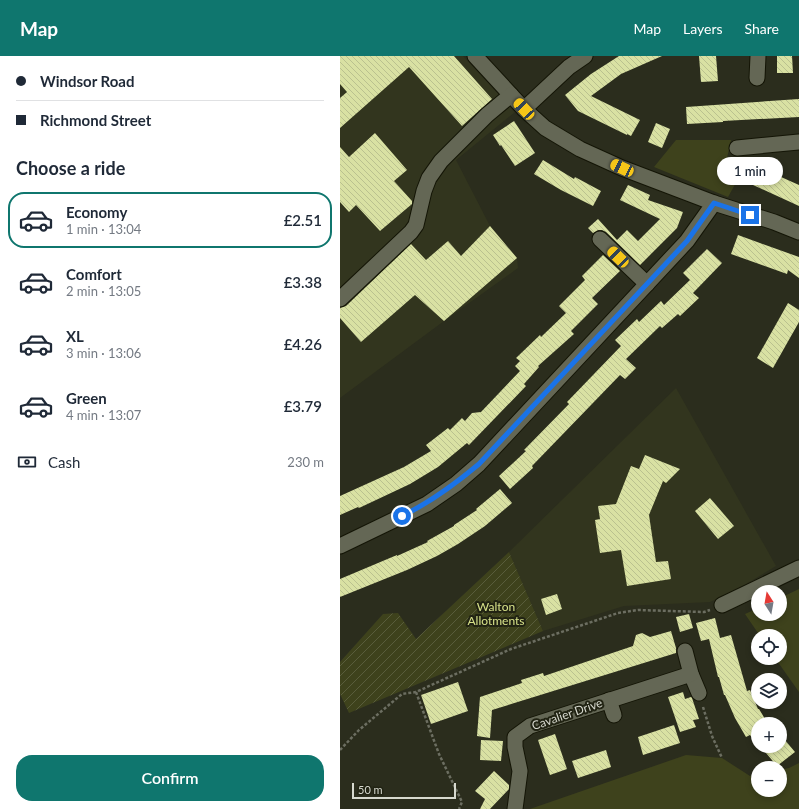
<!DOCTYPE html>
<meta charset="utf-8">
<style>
:root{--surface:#fff;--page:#f6f6f7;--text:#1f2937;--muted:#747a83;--line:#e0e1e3;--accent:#0f766e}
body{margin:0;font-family:Lato,sans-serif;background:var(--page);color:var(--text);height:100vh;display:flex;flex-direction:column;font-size:15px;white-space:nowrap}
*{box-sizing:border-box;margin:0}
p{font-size:13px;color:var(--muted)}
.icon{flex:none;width:22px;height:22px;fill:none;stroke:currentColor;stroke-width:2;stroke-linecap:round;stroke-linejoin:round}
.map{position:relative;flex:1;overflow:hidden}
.drawer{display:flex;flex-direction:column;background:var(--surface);width:340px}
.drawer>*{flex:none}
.hud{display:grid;align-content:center;height:88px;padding:0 16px;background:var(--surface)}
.needle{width:26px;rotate:349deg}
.fabs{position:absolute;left:411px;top:529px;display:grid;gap:8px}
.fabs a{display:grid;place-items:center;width:36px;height:36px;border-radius:50%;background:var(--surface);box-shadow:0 2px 6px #0003;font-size:20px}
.scale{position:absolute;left:12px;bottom:10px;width:104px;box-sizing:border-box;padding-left:4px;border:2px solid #d7d9cf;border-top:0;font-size:11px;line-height:14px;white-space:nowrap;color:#d7d9cf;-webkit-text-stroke:3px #212313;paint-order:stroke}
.end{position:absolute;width:18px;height:18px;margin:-9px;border:5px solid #1a73e8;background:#fff;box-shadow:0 0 0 2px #fff}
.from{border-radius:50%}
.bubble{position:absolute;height:28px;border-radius:14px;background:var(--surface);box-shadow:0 2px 6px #0003;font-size:13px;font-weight:600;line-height:28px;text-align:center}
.car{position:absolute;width:12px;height:24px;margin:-12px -6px;border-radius:5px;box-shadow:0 0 3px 1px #0007;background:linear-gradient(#f5c518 24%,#345 0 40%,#f5c518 0 76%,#345 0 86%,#f5c518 0)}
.hud b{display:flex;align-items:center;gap:14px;height:38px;font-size:15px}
.hud b+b{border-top:1px solid var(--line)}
.hud i{width:10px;height:10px;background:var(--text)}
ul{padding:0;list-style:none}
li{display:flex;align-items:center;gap:12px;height:56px;margin:0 8px 6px;padding:0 8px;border:2px solid transparent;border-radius:16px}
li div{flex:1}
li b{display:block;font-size:15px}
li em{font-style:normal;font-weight:600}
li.selected{border-color:var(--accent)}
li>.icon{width:36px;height:36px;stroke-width:1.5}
h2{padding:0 16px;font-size:18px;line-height:48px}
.pay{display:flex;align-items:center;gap:10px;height:44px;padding:0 16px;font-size:15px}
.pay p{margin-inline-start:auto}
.action{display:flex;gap:8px;margin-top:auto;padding:8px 16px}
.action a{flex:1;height:46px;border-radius:16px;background:var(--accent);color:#fff;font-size:16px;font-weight:600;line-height:46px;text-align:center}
header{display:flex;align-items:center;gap:24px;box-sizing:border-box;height:56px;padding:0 20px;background:var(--accent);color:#fff}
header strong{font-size:19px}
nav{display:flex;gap:22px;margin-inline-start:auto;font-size:14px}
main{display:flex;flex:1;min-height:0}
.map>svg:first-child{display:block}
</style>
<header>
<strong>Map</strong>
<nav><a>Map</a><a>Layers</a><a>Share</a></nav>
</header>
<main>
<section class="drawer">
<div class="hud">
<b><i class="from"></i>Windsor Road</b>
<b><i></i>Richmond Street</b>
</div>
<h2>Choose a ride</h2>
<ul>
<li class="selected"><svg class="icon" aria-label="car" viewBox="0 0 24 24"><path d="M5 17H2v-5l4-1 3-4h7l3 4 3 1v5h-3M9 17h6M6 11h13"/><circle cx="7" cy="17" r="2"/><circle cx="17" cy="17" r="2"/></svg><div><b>Economy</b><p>1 min · 13:04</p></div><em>£2.51</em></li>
<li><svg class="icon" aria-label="car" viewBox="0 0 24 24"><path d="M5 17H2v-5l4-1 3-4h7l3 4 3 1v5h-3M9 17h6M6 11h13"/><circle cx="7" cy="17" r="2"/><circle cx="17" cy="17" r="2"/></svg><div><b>Comfort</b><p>2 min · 13:05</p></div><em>£3.38</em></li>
<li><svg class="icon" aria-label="car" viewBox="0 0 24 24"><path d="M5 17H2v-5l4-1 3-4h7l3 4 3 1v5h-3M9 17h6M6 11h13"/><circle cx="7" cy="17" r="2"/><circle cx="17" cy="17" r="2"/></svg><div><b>XL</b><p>3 min · 13:06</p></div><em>£4.26</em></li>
<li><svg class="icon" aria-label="car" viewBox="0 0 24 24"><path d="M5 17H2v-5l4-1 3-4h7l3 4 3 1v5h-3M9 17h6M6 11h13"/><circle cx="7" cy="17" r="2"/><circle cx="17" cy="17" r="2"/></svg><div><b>Green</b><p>4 min · 13:07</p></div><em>£3.79</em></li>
</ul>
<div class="pay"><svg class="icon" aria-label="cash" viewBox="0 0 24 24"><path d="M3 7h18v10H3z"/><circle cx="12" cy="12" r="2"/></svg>Cash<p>230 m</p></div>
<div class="action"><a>Confirm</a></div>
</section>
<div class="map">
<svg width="459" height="753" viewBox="0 0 459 753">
<defs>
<pattern id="garden-furrows" width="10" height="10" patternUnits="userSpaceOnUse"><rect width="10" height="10" fill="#3e421c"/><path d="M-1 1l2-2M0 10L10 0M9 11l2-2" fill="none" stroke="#595d3c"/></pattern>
<pattern id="building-back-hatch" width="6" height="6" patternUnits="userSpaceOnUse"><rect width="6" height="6" fill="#d9e1a3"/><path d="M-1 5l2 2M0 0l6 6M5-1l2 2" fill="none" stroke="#bac18f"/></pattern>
</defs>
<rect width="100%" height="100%" fill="#2b2d1d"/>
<g fill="#32351e">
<polygon points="0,0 123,0 175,56 116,104 150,170 177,202 178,212 104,265 0,342"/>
<polygon points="336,332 436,510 396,534 370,546 284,550 203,575 169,496"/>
</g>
<g fill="#3e421c">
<polygon points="336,84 391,84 387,102 407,107 388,141 314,111"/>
<polygon points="459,533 459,636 435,602 440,602 440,580 420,580 405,558 418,552 418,558 440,558 440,542"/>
<polygon points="346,699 382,702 410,720 418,719 418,734 440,734 440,714 449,712 459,707 459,753 190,753"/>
</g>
<polygon fill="url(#garden-furrows)" points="169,496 203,575 9,657 0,638 0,606 43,558 58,557 76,583"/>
<g fill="url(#building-back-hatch)">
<polygon points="0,0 114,0 152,43 122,70 69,11 0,72 0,42 7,36 0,28"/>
<polygon points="279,0 322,0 281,18 251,40 300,64 291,80 287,78 287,79 238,55 225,39 251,18"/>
<polygon points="359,0 376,0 378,25 361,26"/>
<polygon points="437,0 452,0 453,17 437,17"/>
<polygon points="459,43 459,61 383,65 383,66 347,68 346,51"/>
<polygon points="174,65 195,97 175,110 161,89 160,90 153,79"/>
<polygon points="316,67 330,73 322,92 308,86"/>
<polygon points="35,77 67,114 54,125 72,145 72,148 40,175 16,149 9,156 0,146 0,91 9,101"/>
<polygon points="203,104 234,123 235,121 261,135 253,150 221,134 194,118"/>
<polygon points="421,112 459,129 459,150 413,129"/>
<polygon points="288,129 310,139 308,144 343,156 337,172 300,209 266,176 262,174 258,174 253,177 248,172 258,163 277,184 287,174 298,185 320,163 280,144"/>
<polygon points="150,170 177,202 104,265 75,239 21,286 0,262 0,252 6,250 71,188 86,204 108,185 121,200"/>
<polygon points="398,179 459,201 459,222 448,214 447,218 391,198"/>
<polygon points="367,193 382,207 353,237 359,242 340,260 338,258 322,272 320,270 286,303 296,312 285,323 280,319 192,410 193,412 170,433 159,420 186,395 184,394 229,348 227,346 281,290 275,284 297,263 299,266 321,245 324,249 350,224 343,217"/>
<polygon points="263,199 280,215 252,242 258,248 231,275 234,278 198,310 199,311 184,328 186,330 129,389 127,387 98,411 70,428 19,452 18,451 0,459 0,440 64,411 91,395 86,389 108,372 110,374 122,362 125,365 132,357 141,356 180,315 175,310 180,305 176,302 200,279 201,281 226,257 219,250 245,224 242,220"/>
<polygon points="448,247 459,254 459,266 433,312 417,302"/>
<polygon points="305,399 340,413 326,427 323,425 309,459 316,506 328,505 331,523 287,530 281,494 260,497 255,464 260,463 258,450 276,448 291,410 299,413"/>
<polygon points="160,433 172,447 145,470 118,488 97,500 67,514 0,541 0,523 57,499 57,500 88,486 87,485 114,470 114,469 137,454 136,453"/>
<polygon points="370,442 394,470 378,483 355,455"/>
<polygon points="217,538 222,553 206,559 201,543"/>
<polygon points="349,558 353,572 340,576 336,561"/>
<polygon points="375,562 380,582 391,579 407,635 410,634 418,653 419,653 428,668 418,668 418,690 410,679 406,681 395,662 385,639 384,639 379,621 378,621 369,583 361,585 356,567"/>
<polygon points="331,575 336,592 336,597 152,654 150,682 137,680 140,641 182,627 181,624 203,617 204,620 293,590 296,579 302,577 310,581"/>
<polygon points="118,626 128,655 91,668 81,639"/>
<polygon points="343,636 345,643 351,641 352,642 359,663 353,664 356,671 340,676 328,641"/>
<polygon points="334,669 340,687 303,699 298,681"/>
<polygon points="215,678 227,713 210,719 198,684"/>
<polygon points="440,678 455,696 437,710 420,690 439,690 440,691"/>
<polygon points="141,684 163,685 161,705 140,704"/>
<polygon points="266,694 271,711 238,722 232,705"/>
<polygon points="154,715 169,729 169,733 150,753 140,753 145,743 135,735"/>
</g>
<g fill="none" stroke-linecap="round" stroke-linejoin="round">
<g stroke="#141506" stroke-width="17">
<g id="minor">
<polyline points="135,0 184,53 205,72 240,93 282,112 374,147 434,166 459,176"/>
<polyline points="417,22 418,0"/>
<polyline points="184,53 229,11 245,0"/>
<polyline points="397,92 459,86"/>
<polyline points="260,183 307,228"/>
<polyline points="0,243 71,176 76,169 84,135 89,122 101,105 147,59 171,39"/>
<polyline points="0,490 87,448 116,428 139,408 347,185 374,147"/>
<polyline points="382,549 459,512"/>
<polyline points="345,595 351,618 359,637"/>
<polyline points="269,644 274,659"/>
<polyline points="175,753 180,715 175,691 175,681 190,670 351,618"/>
</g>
</g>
<g stroke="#6c6e61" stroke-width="2.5" stroke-dasharray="3 2" stroke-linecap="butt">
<polyline points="76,636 99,698 122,746 119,753"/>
<polyline points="363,651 372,680 382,702"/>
<polyline points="0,694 19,674 62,638 76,636 171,593 278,557 298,554 364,556 370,554"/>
</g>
<use href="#minor" stroke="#646755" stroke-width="15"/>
</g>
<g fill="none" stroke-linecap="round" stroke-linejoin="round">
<path stroke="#1a73e8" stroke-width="5" d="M62,460C91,446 114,429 139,408L347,185L374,147L410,159"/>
</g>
<g text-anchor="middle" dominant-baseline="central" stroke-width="4" stroke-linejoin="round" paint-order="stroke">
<g font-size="12" fill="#d7e189" stroke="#212313">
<text x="156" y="550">Walton<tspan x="156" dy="14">Allotments</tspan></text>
</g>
<g font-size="12" fill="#d7d9cf" stroke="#212313">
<text transform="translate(227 658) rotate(-19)">Cavalier Drive</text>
</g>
</g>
</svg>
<div class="fabs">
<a><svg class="needle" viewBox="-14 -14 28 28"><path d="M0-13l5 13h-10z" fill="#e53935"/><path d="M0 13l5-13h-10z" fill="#747a83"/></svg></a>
<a><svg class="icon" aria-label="locate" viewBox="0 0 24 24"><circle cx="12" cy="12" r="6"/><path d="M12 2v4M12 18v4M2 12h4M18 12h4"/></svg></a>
<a><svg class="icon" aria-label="layers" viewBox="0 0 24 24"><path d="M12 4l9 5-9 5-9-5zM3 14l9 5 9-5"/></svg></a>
<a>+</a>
<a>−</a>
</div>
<div class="scale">50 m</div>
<i class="end from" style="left:62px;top:460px"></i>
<i class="end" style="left:410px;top:159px"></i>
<div class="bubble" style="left:377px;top:101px;width:66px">1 min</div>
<i class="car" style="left:184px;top:53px;rotate:317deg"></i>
<i class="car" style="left:282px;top:112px;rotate:295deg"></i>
<i class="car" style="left:278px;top:201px;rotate:314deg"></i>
</div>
</main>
